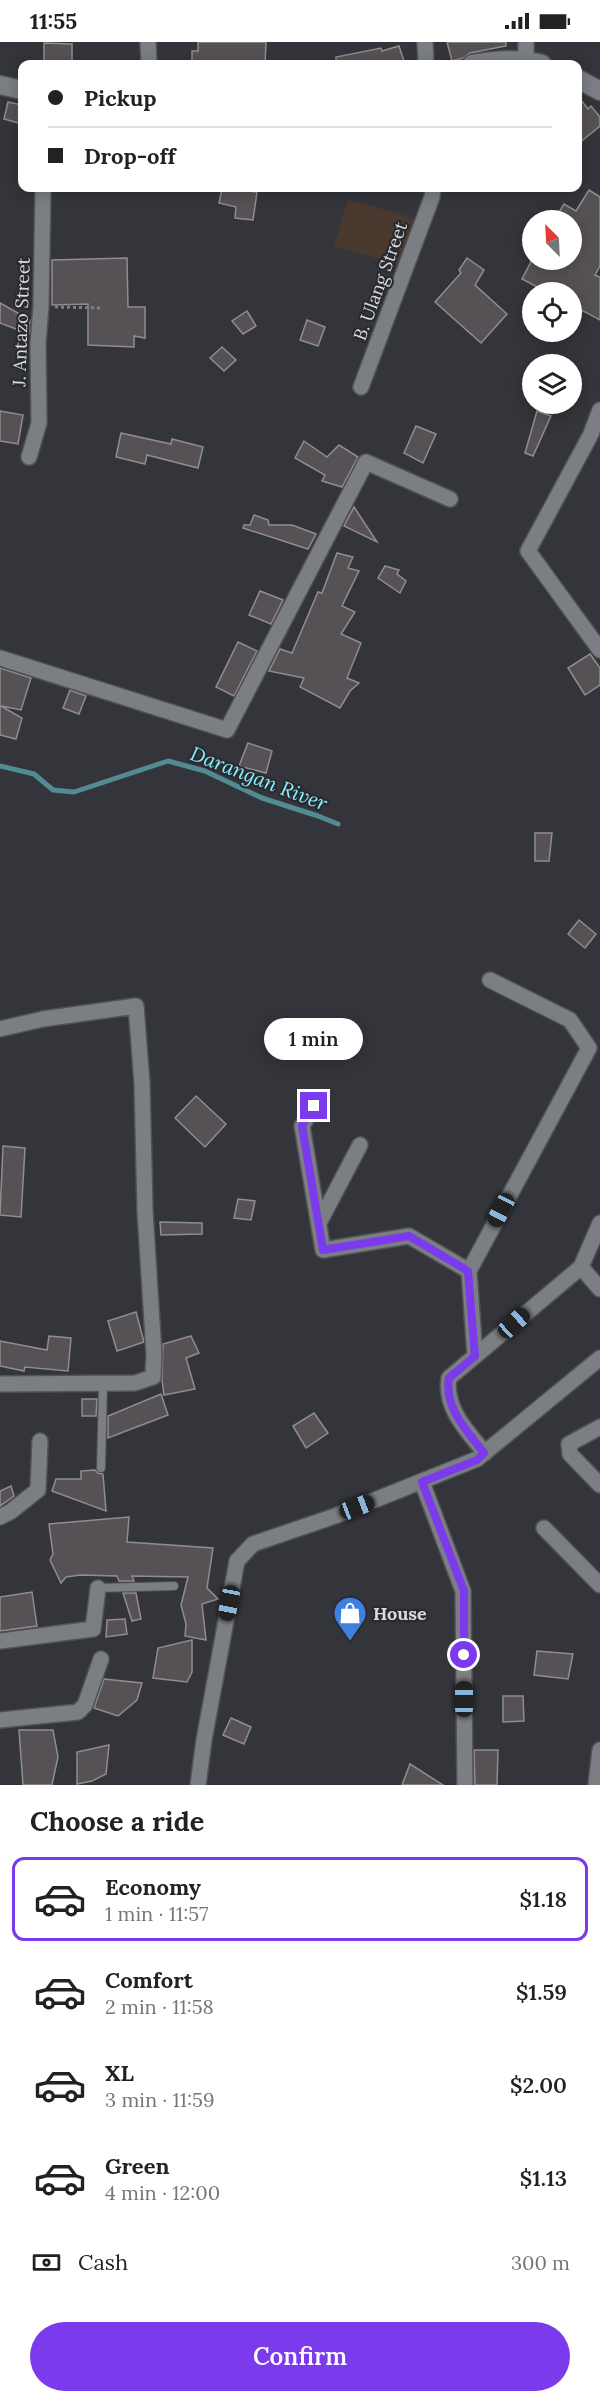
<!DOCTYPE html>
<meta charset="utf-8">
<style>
:root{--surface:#fff;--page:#f2f2f2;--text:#222;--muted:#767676;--line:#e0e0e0;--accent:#7c3aed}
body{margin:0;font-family:Lora,serif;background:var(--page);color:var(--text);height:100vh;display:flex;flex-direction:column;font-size:22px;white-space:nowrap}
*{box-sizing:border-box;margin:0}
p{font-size:20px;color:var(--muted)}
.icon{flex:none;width:33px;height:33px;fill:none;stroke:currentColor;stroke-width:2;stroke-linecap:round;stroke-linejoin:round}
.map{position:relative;height:1743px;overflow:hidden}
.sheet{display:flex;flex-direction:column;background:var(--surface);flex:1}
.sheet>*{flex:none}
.guide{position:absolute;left:18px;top:18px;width:564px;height:132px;border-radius:12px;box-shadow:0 3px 15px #0003;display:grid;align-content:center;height:132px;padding:0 30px;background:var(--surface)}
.needle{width:39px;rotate:336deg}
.buttons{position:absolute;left:522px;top:168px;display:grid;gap:12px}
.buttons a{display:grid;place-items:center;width:60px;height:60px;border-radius:50%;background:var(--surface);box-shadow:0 3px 15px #0003;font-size:30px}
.end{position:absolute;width:27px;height:27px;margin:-14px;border:8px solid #7c3aed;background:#fff;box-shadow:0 0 0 3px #fff}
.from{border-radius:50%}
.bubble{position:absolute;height:42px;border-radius:21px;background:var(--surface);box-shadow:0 3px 15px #0003;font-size:20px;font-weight:600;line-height:42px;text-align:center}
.car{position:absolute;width:18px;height:36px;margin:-18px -9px;border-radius:8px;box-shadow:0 0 4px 2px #0007;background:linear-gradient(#222 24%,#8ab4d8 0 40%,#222 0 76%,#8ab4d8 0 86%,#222 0)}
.guide b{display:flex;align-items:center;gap:21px;height:57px;font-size:22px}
.guide b+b{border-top:2px solid var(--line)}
.guide i{width:15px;height:15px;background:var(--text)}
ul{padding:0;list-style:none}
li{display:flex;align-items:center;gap:18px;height:84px;margin:0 12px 9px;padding:0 18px;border:3px solid transparent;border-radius:12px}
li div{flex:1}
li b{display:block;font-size:22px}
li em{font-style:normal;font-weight:600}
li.on{border-color:var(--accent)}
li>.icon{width:54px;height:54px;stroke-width:1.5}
h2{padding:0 30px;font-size:27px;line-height:72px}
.pay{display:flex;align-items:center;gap:15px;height:66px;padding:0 30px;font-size:22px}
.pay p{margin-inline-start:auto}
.action{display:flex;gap:12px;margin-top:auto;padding:12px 30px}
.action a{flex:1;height:69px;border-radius:36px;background:var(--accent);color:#fff;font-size:24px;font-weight:600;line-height:69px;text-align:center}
.status{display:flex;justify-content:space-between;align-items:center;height:42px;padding:0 30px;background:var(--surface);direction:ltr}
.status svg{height:16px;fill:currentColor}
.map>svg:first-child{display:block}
</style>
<div class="status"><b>11:55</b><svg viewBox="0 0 49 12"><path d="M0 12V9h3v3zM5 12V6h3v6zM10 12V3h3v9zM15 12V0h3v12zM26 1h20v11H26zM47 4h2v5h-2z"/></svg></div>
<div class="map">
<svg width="600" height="1743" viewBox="0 0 600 1743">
<rect width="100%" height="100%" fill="#33353a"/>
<polygon fill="#4a392e" points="348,157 414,176 400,223 334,204"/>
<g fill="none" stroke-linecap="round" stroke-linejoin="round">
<polyline stroke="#528c92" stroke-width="5" points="0,724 34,732 53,748 74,750 168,719 205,729 262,756 318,774 338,782"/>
</g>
<g fill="#565155" stroke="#918c90" stroke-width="1.5">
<polygon points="198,0 266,0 265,22 192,22 192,9 198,9"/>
<polygon points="447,0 506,0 506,4 470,11 463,16 452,19"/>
<polygon points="44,1 72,2 72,22 44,22"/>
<polygon points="399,4 404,19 393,22 336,22 336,15 381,6 382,9"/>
<polygon points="578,54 588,67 591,64 600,75 600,84 578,102"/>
<polygon points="8,60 22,63 22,82 4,77"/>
<polygon points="222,146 257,150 253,178 235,176 236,165 219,161"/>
<polygon points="589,148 600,155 600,224 595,233 600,235 600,278 572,263 572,250 547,250 522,237 532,218 572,218 572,178 554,178 564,162 576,169"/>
<polygon points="127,216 128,265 145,265 145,296 134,294 134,305 88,303 88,262 52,263 52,218"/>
<polygon points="467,216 484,228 475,243 507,272 481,301 435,260 461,231 459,228"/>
<polygon points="0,261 30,278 29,292 0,281"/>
<polygon points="247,269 256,284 243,292 232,279"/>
<polygon points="307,278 325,285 318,304 300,298"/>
<polygon points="222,305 236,318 224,329 210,316"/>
<polygon points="0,369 23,373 18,402 0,399"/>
<polygon points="537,369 551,374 533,414 525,411"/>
<polygon points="416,384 436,392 423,421 404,411"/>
<polygon points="121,391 171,402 172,397 203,405 198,426 147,413 145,422 116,415"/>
<polygon points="304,399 327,415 339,403 358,415 342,445 322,439 325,433 295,416"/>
<polygon points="354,465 377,500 344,484"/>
<polygon points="254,473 268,478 269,483 292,483 316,492 308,507 243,486 244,483 250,483"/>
<polygon points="337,511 353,515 348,526 359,529 342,564 355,570 341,592 361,601 347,636 359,641 350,649 340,666 300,645 304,636 269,629 280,607 292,611 318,550 322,551"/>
<polygon points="385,524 399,528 397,532 406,539 400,551 378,536"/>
<polygon points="260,549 283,558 271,582 249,573"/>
<polygon points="238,600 257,609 234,654 216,645"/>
<polygon points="590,612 600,626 600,643 585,653 568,626"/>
<polygon points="0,626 31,636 21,668 1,664 22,676 16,697 0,693"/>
<polygon points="70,648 86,654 79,672 63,666"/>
<polygon points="248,701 272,709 266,731 239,724"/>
<polygon points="535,791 552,791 549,819 535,819"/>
<polygon points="579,878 596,892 585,906 568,892"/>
<polygon points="196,1054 226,1082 205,1105 175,1076"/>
<polygon points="3,1104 25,1106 21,1175 0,1173"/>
<polygon points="238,1157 255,1159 251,1178 234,1176"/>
<polygon points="160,1180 202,1181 202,1192 161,1193"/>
<polygon points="136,1270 144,1300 117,1309 108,1279"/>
<polygon points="49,1294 71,1296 68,1329 25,1325 24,1329 0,1324 0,1299 47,1308"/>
<polygon points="191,1294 199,1311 186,1316 195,1347 164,1353 162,1338 163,1302"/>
<polygon points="161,1352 168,1373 108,1396 108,1374"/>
<polygon points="82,1357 97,1357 96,1374 82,1374"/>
<polygon points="314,1371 328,1391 306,1406 293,1384"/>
<polygon points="95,1428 98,1431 103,1432 106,1469 52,1449 56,1437 81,1437 81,1429"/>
<polygon points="11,1444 14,1454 0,1464 0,1449"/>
<polygon points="129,1475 127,1500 213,1506 207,1546 218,1557 202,1562 206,1598 185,1594 186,1582 181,1563 188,1535 132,1534 134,1539 119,1539 117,1534 80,1533 66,1535 61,1541 50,1518 53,1512 49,1482"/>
<polygon points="32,1550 37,1584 0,1589 0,1555"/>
<polygon points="123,1551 136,1551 141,1577 132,1579"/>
<polygon points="125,1577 127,1592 106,1595 107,1578"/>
<polygon points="192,1598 192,1630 187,1640 153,1636 158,1606"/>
<polygon points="537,1609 573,1612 568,1637 534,1633"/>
<polygon points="104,1637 142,1641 137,1658 118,1674 94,1666"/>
<polygon points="503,1654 523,1654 524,1679 503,1680"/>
<polygon points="231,1676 251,1685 244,1702 223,1693"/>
<polygon points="19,1688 53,1688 58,1715 52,1743 23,1743"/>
<polygon points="109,1703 106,1732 92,1739 77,1742 77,1710"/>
<polygon points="474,1708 498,1708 497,1743 475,1743"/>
<polygon points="410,1722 443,1743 402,1743"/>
</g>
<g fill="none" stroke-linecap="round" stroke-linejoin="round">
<g stroke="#505256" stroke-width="10">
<g id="service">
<polyline points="101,1426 103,1343"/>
<polyline points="98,1546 174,1544"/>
</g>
</g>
<g stroke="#505256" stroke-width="18">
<g id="minor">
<polyline points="148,0 149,22"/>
<polyline points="425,0 426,22"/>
<polyline points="526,18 526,0"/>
<polyline points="361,345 432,155 433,146"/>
<polyline points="600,368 591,392 528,509 600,608"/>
<polyline points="29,415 39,381 38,301 41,264 43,146"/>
<polyline points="0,616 227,688 366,420 450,457"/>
<polyline points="0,987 43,977 136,964 142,1041 145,1169 154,1312 153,1335 135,1341 0,1342"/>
<polyline points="314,1064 302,1084 323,1208 409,1194 469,1229"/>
<polyline points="319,1181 360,1103"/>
<polyline points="581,1225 600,1247"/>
<polyline points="475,1314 469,1229 589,1006 570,978 490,938"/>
<polyline points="600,1385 569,1402 570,1412 600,1443"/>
<path d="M485,1411C467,1389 444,1366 449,1336L581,1225L600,1181"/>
<polyline points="422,1440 463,1549 465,1743"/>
<polyline points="0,1475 10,1470 38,1448 40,1399"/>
<polyline points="544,1486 600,1543"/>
<polyline points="0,1599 93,1587 98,1546"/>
<polyline points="0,1678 78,1670 85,1663 101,1617"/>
<polyline points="198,1743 204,1698 237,1519 253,1502 335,1474 477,1417 600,1316"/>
<polyline points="596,1743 600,1708"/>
</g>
</g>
<g stroke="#505256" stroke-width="21">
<g id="tertiary">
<path d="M472,22C497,18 518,16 542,22"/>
<polyline points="578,37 600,49"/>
<polyline points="0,43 22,48"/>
</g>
</g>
<polyline stroke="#7f8185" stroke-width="3" stroke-dasharray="3 3" stroke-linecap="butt" points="55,265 103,266"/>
<use href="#service" stroke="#7b7e83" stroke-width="8"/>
<use href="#minor" stroke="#7b7e83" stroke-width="15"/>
<use href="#tertiary" stroke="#7b7e83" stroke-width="18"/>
</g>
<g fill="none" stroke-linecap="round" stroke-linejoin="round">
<path stroke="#7c3aed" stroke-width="8" d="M314,1064L302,1084L323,1208L409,1194L468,1229L475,1314L449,1336C444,1366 467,1389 484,1411L477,1418L422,1440L464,1549V1613"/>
</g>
<defs>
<g id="shop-pin" transform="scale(1.725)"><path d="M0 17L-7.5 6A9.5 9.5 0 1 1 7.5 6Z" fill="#3f7fe0" stroke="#292b30"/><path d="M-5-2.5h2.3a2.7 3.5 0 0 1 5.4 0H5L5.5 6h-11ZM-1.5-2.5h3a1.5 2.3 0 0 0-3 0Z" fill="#fff"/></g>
</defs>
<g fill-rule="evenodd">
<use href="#shop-pin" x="350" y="1571"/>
</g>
<g text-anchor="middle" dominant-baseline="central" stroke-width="4.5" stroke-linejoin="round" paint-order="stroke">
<g font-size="18" fill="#dadcdf" stroke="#292b30">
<text transform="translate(380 239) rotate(-70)">B. Ulang Street</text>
<text transform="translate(21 280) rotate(-88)">J. Antazo Street</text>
</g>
<g font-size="18" font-weight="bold" fill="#dadcdf" stroke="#292b30" text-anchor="start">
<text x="373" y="1571">House</text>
</g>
<g font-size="20" font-style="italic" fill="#86effa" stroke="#292b30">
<text transform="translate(259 736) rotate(21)">Darangan River</text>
</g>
</g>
</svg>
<div class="buttons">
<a><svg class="needle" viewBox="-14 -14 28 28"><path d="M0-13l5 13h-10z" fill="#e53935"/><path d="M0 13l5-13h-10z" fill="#767676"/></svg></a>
<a><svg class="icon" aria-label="locate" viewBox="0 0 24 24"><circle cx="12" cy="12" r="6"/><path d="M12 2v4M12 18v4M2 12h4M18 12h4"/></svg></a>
<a><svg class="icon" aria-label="layers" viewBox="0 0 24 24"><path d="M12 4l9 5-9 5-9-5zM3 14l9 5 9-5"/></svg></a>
</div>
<i class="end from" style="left:464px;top:1613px"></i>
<i class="end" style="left:314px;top:1064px"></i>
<div class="bubble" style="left:264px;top:976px;width:99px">1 min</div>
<i class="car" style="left:501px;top:1168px;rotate:208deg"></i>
<i class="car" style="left:514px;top:1281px;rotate:48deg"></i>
<i class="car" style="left:357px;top:1465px;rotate:69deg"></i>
<i class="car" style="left:229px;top:1561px;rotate:191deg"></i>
<i class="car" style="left:464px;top:1657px;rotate:0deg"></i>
<div class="guide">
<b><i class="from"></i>Pickup</b>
<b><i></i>Drop-off</b>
</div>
</div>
<section class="sheet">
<h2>Choose a ride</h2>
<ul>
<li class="on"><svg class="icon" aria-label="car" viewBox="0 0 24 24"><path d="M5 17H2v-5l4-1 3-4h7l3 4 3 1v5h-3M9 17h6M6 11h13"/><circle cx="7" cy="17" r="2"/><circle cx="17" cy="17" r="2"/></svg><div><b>Economy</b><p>1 min · 11:57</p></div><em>$1.18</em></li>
<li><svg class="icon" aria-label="car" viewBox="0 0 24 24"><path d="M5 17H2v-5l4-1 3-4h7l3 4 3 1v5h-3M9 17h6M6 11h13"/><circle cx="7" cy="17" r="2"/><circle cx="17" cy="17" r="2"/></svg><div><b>Comfort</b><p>2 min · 11:58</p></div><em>$1.59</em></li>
<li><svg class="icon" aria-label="car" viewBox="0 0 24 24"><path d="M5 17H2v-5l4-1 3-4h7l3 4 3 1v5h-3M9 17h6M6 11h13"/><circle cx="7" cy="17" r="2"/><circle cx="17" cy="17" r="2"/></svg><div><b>XL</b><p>3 min · 11:59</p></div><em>$2.00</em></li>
<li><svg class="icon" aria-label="car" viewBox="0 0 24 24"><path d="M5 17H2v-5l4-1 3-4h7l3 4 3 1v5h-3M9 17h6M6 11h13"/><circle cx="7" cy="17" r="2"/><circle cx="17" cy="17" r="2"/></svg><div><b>Green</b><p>4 min · 12:00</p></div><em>$1.13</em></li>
</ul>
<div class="pay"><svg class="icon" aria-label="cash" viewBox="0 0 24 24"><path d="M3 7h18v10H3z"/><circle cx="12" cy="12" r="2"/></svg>Cash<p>300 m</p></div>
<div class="action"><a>Confirm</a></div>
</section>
